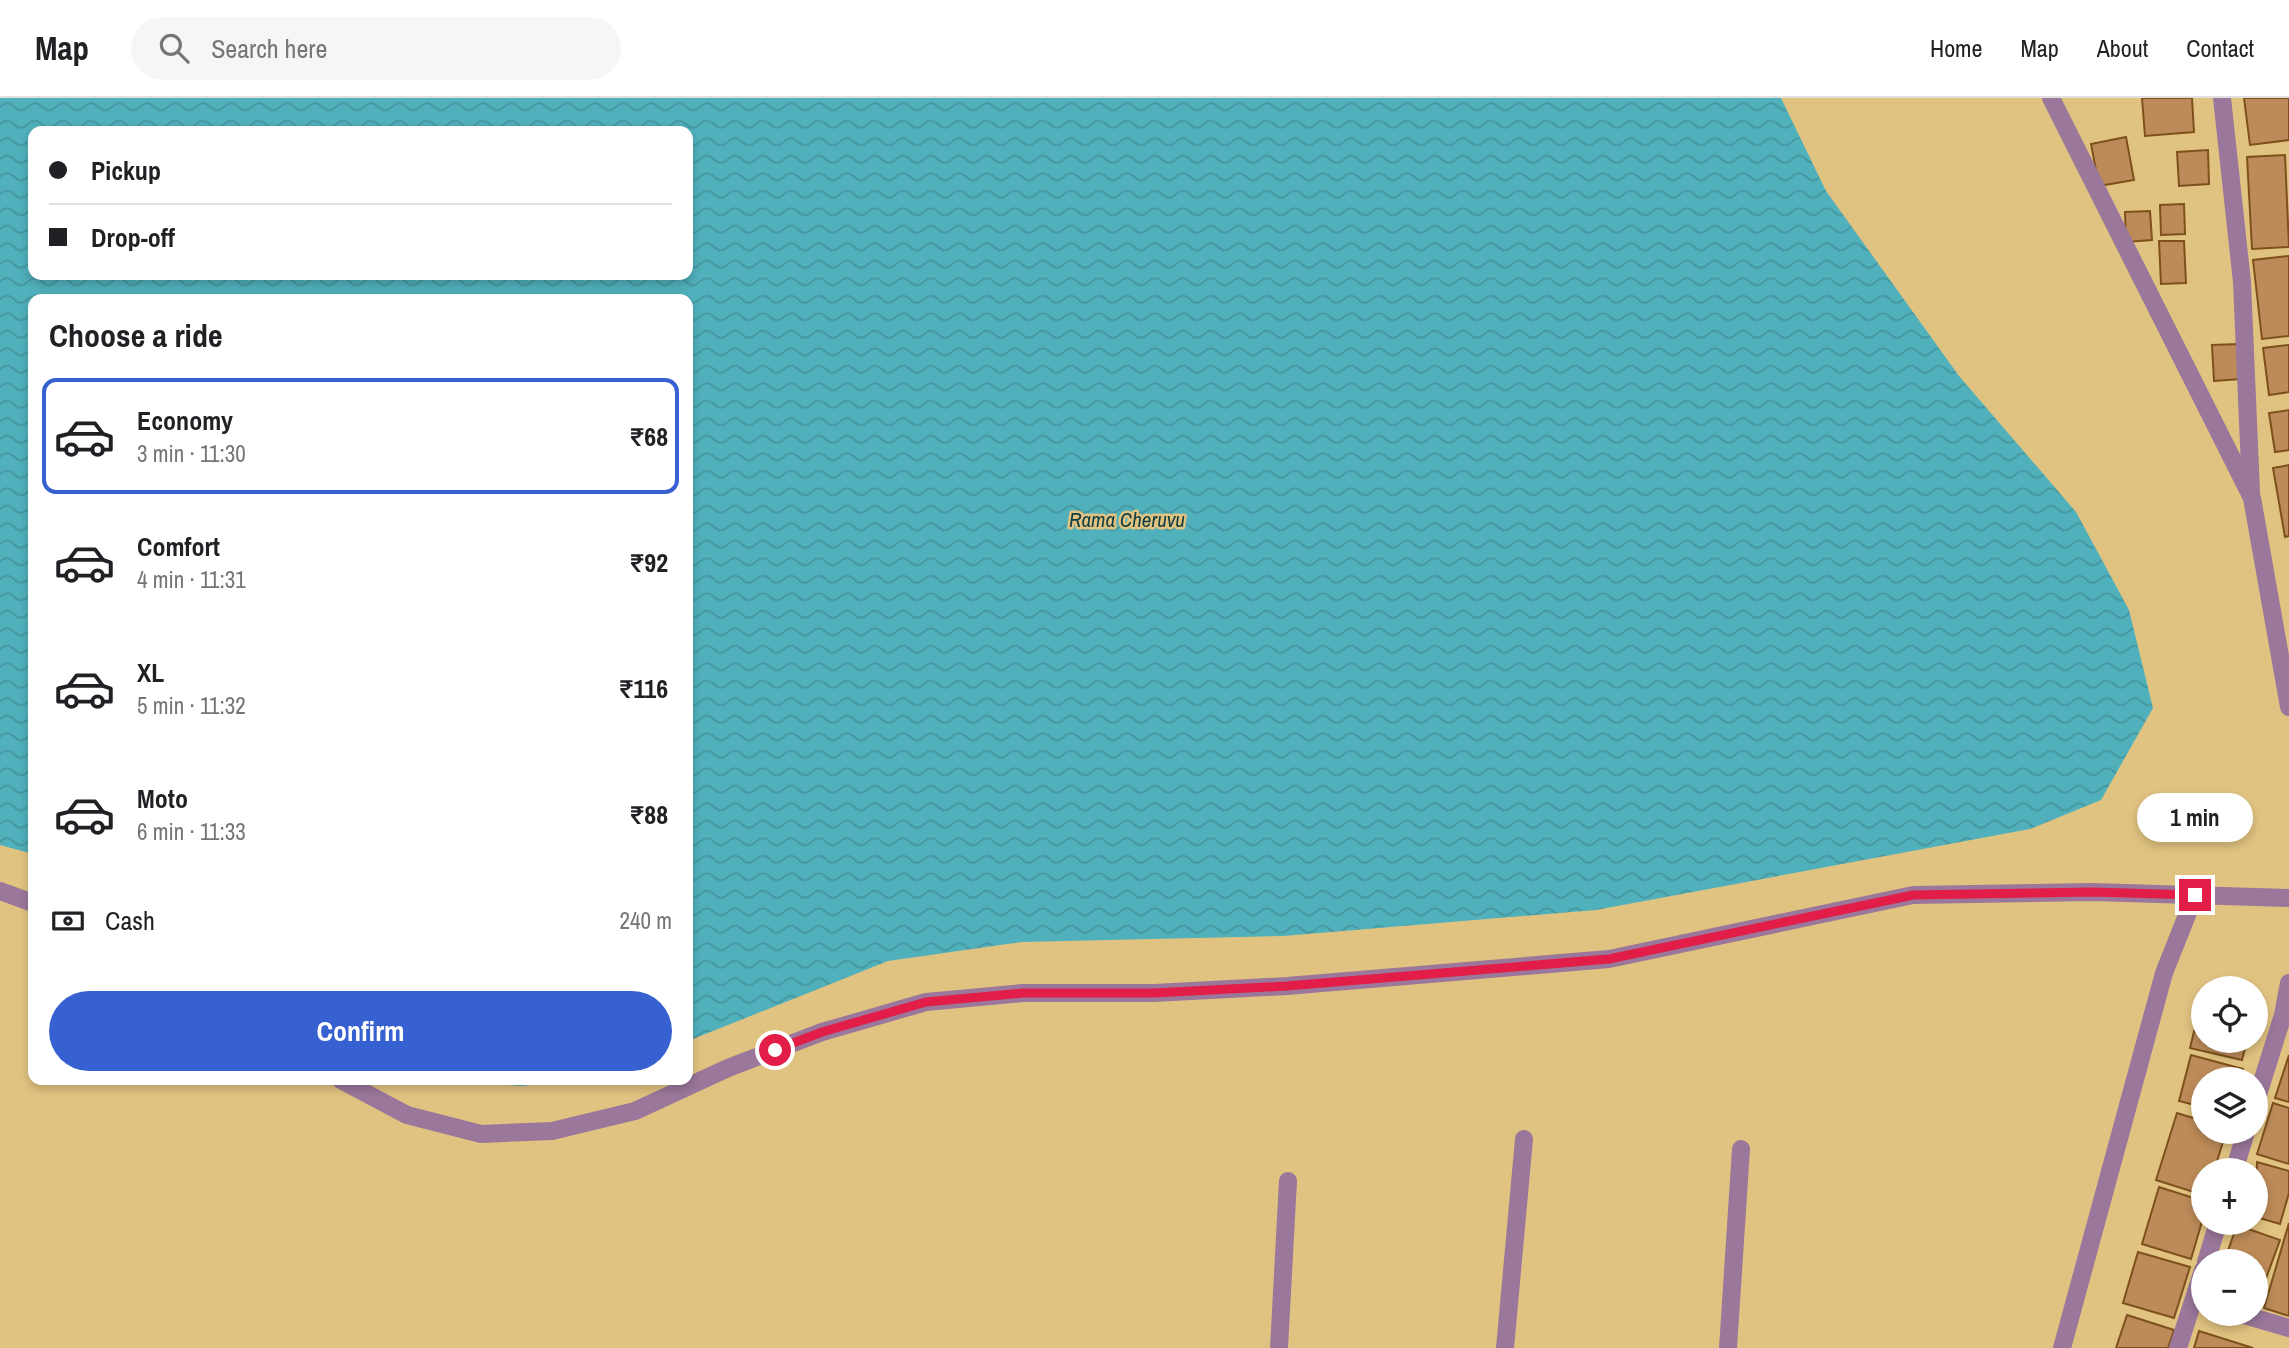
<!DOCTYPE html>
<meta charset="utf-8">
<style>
:root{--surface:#fff;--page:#f6f6f6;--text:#202124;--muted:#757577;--line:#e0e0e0;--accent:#3760d0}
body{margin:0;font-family:"Archivo Narrow",sans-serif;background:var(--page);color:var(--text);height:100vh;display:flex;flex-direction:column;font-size:26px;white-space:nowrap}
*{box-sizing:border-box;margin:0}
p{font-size:23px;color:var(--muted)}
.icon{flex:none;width:38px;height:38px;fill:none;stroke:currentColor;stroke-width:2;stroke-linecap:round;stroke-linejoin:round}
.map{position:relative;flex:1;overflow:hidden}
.details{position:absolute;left:28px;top:196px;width:665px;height:791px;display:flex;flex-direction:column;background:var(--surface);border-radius:14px;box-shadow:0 4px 10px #0003}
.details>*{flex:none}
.guide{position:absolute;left:28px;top:28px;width:665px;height:154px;border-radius:14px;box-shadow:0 4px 10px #0003;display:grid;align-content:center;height:154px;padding:0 21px;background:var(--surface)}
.fabs{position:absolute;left:2191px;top:878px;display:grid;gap:14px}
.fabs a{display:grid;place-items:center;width:77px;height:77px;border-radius:50%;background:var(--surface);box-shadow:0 4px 10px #0003;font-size:35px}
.end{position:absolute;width:32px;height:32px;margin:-16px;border:9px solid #e11d48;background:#fff;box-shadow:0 0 0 4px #fff}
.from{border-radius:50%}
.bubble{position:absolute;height:49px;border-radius:24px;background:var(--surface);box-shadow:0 4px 10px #0003;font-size:23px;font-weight:800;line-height:49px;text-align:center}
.guide b{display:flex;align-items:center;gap:24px;height:66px;font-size:26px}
.guide b+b{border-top:2px solid var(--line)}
.guide i{width:18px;height:18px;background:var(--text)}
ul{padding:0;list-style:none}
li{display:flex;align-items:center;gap:21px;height:116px;margin:0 14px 10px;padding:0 7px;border:4px solid transparent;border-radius:14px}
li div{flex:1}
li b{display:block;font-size:26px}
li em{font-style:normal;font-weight:800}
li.on{border-color:var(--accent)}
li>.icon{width:63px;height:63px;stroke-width:1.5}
h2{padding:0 21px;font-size:32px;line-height:84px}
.pay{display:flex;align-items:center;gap:18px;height:77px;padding:0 21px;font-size:26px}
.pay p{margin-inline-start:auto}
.action{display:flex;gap:14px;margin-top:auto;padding:14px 21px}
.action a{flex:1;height:80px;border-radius:42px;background:var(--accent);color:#fff;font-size:28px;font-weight:800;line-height:80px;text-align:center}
header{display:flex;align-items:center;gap:42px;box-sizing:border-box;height:98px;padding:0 35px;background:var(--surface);border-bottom:2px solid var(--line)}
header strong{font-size:33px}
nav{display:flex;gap:38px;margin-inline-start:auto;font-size:24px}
.search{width:490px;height:63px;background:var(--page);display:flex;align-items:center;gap:18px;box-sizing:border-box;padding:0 24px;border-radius:38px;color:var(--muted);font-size:26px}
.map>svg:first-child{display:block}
</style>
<header>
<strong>Map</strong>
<div class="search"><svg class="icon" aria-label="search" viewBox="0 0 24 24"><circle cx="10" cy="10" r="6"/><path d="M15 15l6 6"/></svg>Search here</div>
<nav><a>Home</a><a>Map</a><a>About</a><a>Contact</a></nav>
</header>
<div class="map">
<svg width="2289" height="1250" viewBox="0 0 2289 1250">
<defs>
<pattern id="water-waves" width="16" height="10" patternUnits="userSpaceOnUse" patternTransform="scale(1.75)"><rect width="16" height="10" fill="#50b0bb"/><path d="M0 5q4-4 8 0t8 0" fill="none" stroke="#45969f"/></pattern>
</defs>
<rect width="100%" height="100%" fill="#e1c381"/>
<g fill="url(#water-waves)" fill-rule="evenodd">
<path d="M0,0H1781L1826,93L1959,278L2076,414L2129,512L2153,610L2101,702L2030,731L1596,812L1283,838L1022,844L888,863L688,943V201H33V756L0,747ZM33,33H688V177H33Z"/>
<polygon points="441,982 564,982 523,988"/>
</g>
<g fill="#bd8b59" stroke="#7e501c" stroke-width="2">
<polygon points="2142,0 2192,0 2194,34 2145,38"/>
<polygon points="2244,0 2289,0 2289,42 2250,47"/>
<polygon points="2126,39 2134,82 2099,88 2091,46"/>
<polygon points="2208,52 2209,86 2179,88 2177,54"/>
<polygon points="2285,57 2289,149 2252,151 2247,59"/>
<polygon points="2184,106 2185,136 2161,137 2160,107"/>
<polygon points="2150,113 2152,142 2126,144 2125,114"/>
<polygon points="2159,143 2184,143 2186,185 2161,186"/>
<polygon points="2289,158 2289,238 2262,241 2253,162"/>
<polygon points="2239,246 2241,281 2214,283 2212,247"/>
<polygon points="2289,247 2289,294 2269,297 2263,250"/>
<polygon points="2289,312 2289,352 2275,354 2269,315"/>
<polygon points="2289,367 2289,438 2285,439 2273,370"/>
<polygon points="2199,913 2203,914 2203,943 2247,943 2242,962 2190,950"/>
<polygon points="2191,957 2243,971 2241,982 2203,982 2203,1009 2179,1003"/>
<polygon points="2289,957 2289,1004 2275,1000"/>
<polygon points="2273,1005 2289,1010 2289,1066 2257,1056"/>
<polygon points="2177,1015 2203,1023 2203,1034 2226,1034 2214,1073 2203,1073 2203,1097 2156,1082"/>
<polygon points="2257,1064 2289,1073 2289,1095 2280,1126 2256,1119"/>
<polygon points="2159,1089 2203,1103 2203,1120 2191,1161 2142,1146"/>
<polygon points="2289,1125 2289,1218 2264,1210"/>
<polygon points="2237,1127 2280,1142 2256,1208 2256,1164 2224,1164"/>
<polygon points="2138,1154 2190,1169 2174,1220 2123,1205"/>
<polygon points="2127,1217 2174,1232 2168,1250 2116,1250"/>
<polygon points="2199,1233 2253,1250 2194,1250"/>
</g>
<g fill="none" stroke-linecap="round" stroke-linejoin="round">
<g stroke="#9a779b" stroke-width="18">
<polyline points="2051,0 2252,400 2289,609"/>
<polyline points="2222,0 2242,184 2251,394"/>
<polyline points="0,793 33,805"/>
<polyline points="341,982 407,1017 481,1036 552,1033 635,1013 728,970 822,934 926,904 1023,895 1154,895 1287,888 1609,861 1913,797 2093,794 2289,800"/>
<polyline points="2256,1003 2283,917 2289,885"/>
<polyline points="2234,1073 2246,1034"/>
<polyline points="2206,1164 2218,1125"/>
<polyline points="2241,1216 2289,1230"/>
<polyline points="1279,1250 1288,1083"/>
<polyline points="1505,1250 1524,1041"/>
<polyline points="1728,1250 1741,1051"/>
<polyline points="2062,1250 2164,875 2195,797"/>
<polyline points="2178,1250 2203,1172"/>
</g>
</g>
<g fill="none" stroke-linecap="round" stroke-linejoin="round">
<polyline stroke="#e11d48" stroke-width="9" points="775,952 822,934 926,904 1023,895 1154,895 1287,888 1609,861 1913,797 2093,794 2195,797"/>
</g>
<g text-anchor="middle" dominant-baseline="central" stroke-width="5" stroke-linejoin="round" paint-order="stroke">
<g font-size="21" font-style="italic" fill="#0f3d42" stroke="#e1c381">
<text x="1127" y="421">Rama Cheruvu</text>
</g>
</g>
</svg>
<div class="fabs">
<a><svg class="icon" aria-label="locate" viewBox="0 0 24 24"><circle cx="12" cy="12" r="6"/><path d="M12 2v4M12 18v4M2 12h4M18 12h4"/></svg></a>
<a><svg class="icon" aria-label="layers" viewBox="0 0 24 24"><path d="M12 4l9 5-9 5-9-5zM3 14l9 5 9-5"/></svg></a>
<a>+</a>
<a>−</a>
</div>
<i class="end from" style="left:775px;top:952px"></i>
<i class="end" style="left:2195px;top:797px"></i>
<div class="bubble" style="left:2137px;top:695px;width:116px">1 min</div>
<div class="guide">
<b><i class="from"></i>Pickup</b>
<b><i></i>Drop-off</b>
</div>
<section class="details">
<h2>Choose a ride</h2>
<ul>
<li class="on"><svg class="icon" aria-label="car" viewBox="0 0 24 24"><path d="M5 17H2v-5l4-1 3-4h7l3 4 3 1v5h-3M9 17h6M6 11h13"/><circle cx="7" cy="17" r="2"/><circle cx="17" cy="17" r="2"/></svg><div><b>Economy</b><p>3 min · 11:30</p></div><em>₹68</em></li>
<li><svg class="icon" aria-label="car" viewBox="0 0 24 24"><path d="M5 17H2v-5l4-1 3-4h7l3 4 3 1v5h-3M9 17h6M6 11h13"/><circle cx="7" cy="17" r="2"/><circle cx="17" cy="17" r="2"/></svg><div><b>Comfort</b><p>4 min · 11:31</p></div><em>₹92</em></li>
<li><svg class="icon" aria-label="car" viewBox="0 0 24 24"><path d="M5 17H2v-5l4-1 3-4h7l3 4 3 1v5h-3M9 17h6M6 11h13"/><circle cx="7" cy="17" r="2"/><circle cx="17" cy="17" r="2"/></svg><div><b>XL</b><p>5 min · 11:32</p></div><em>₹116</em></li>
<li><svg class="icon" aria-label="car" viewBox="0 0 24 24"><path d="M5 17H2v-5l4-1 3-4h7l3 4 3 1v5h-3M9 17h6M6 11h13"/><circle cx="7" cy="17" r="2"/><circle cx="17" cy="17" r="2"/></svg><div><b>Moto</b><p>6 min · 11:33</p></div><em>₹88</em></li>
</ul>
<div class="pay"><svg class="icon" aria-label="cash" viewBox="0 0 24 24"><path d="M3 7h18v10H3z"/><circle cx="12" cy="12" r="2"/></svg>Cash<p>240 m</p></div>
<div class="action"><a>Confirm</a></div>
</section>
</div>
